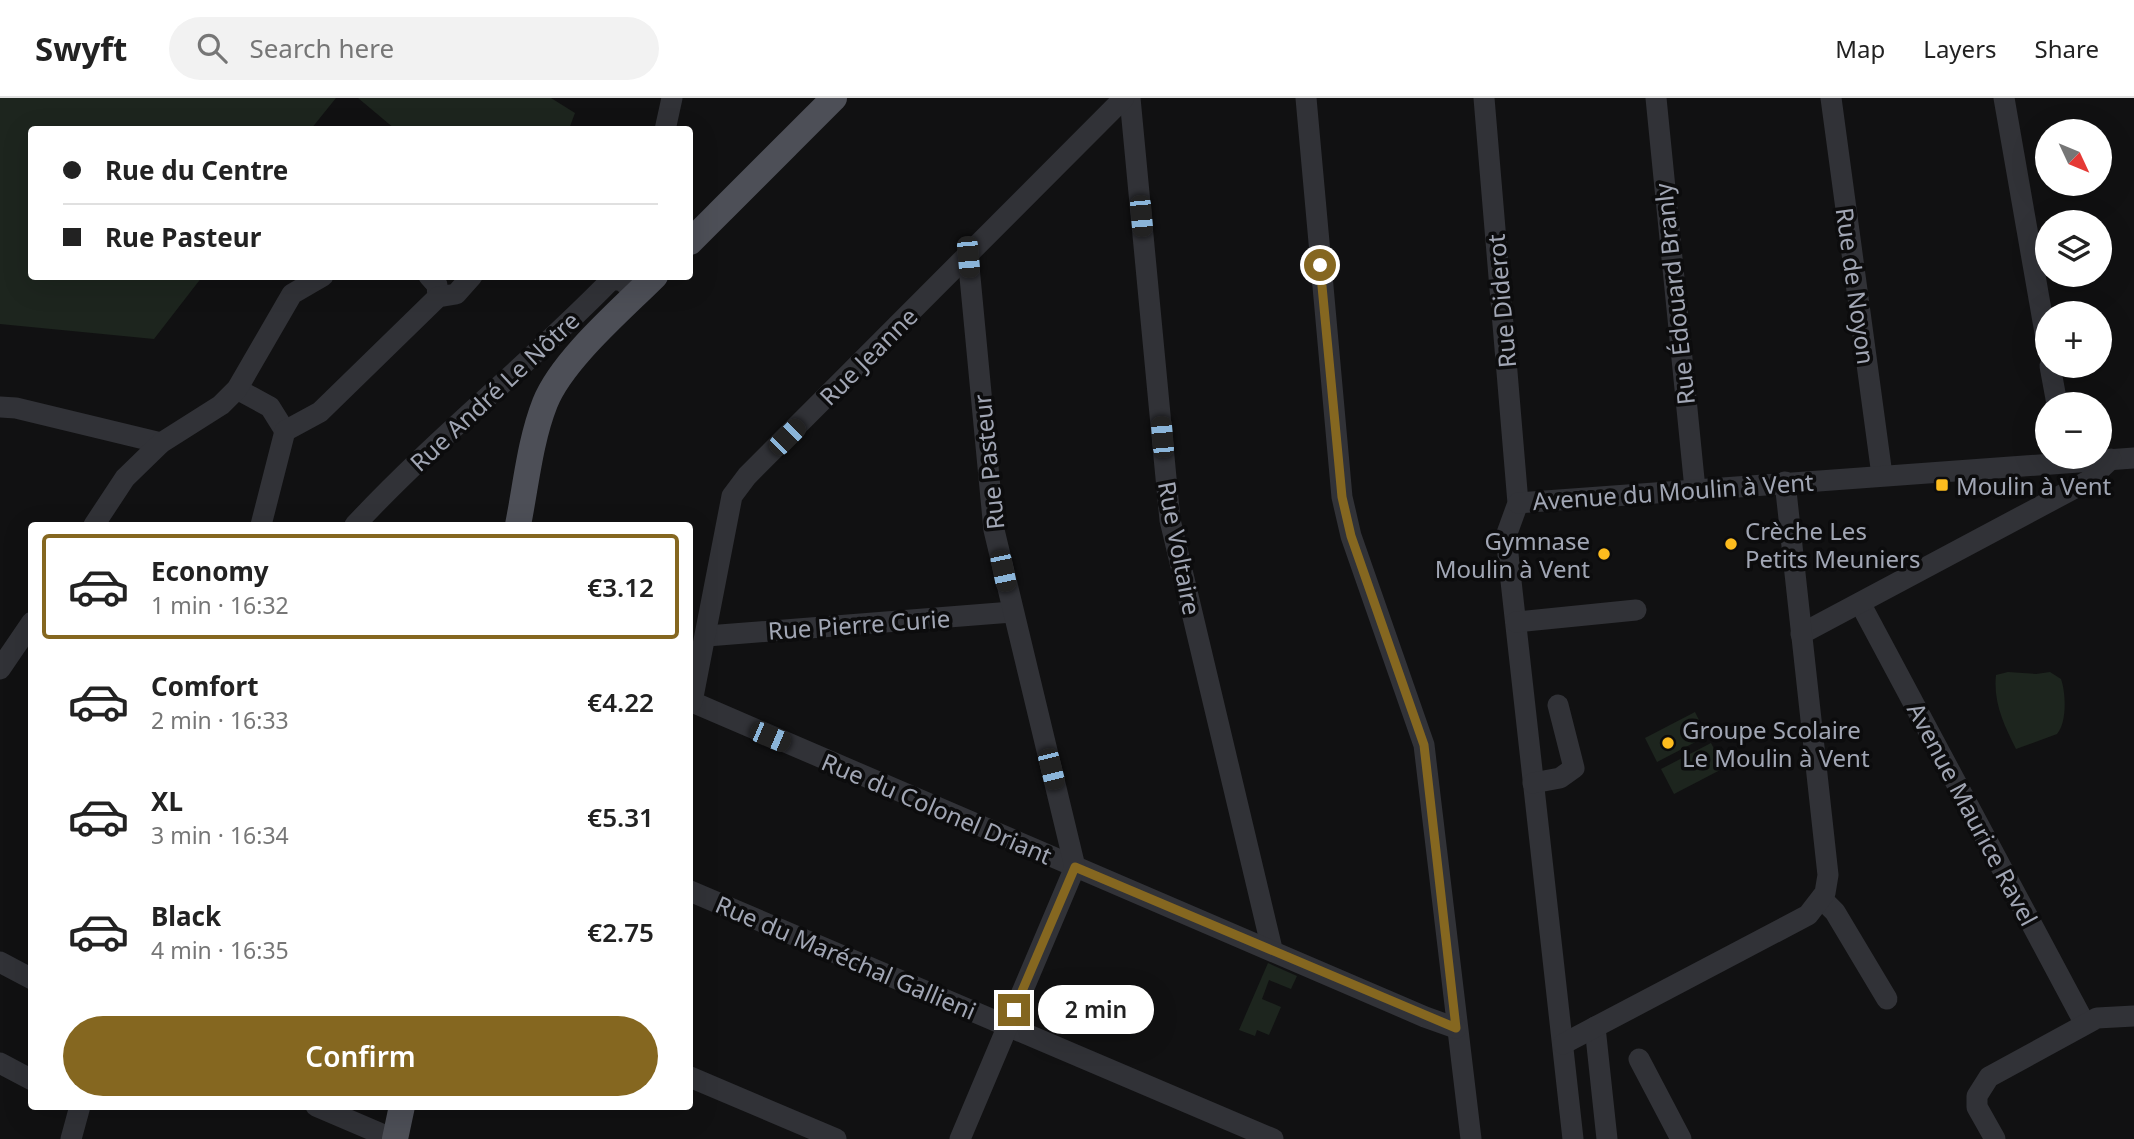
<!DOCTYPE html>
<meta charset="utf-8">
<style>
:root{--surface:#fff;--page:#f2f2f2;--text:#222;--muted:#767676;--line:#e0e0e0;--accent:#856720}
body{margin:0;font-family:"Noto Sans",sans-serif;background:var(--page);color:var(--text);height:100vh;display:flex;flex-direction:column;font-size:26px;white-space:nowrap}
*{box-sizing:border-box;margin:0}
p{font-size:23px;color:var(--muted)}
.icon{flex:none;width:38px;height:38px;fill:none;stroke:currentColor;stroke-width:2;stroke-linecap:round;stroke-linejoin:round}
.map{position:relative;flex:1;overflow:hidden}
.sheet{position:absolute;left:28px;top:424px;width:665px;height:588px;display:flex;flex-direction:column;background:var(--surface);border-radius:7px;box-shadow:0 7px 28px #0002}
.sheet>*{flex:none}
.banner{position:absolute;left:28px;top:28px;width:665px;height:154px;border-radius:7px;box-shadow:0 7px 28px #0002;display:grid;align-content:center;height:154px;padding:0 35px;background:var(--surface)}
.needle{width:46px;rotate:134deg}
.buttons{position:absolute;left:2035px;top:21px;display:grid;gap:14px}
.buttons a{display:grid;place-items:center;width:77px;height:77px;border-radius:50%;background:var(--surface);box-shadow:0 7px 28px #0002;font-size:35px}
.end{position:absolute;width:32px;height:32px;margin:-16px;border:9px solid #856720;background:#fff;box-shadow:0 0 0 4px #fff}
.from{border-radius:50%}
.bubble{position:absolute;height:49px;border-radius:24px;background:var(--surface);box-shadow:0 7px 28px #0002;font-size:23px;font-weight:600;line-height:49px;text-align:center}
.car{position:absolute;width:21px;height:42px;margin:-21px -10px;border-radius:9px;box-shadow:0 0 5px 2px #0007;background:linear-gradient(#222 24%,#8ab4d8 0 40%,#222 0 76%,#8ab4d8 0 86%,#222 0)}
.banner b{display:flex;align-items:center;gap:24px;height:66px;font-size:26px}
.banner b+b{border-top:2px solid var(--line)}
.banner i{width:18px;height:18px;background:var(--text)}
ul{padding:12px 0 0;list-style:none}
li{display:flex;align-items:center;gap:21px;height:105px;margin:0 14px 10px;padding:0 21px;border:4px solid transparent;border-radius:7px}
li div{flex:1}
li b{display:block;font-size:26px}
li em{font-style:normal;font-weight:600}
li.active{border-color:var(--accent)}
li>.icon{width:63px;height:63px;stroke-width:1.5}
.action{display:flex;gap:14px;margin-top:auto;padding:14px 35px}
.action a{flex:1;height:80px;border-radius:42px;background:var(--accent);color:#fff;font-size:28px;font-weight:600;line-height:80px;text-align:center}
header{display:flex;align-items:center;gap:42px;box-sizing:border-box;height:98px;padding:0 35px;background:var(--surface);border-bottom:2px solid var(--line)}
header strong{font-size:33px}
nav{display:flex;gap:38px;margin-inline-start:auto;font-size:24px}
.search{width:490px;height:63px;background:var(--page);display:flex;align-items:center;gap:18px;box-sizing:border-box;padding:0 24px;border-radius:38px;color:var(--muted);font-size:26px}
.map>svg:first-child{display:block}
</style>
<header>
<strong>Swyft</strong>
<div class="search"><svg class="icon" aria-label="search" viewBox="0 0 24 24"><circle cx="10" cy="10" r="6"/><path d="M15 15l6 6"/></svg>Search here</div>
<nav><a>Map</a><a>Layers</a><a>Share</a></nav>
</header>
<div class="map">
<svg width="2134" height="1041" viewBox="0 0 2134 1041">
<rect width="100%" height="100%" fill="#111112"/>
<g fill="#1d251e">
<polygon points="0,0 336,0 311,31 32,32 32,178 202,179 154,241 0,226"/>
<polygon points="358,0 551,0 575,15 569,31 395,31"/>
<path d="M2008,574L2036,576L2050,574L2061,581C2066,595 2067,625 2057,636L2016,651C2004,627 1993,604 1996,577Z"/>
<polygon points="1695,614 1707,638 1657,664 1645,640"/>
<polygon points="1711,645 1724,670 1674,696 1661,671"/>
<polygon points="1268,865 1297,878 1291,891 1269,882 1262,901 1281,909 1269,937 1257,932 1255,938 1239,932"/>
</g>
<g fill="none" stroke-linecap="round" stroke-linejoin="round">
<g stroke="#313237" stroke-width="21">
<polyline points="1130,0 1170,422 1272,851"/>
<polyline points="1306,0 1342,399 1351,438 1424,647 1471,1041"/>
<polyline points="1484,0 1518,405 1506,438 1573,1041"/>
<polyline points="1656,0 1695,391"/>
<polyline points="1831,0 1882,377"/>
<polyline points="2004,0 2048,252"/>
<polyline points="665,32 672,0"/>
<polyline points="429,178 437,187 438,199"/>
<polyline points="2050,268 2057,306"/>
<polyline points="237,291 270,309 285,333"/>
<polyline points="0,309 16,310 161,345"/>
<polyline points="1518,405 2134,360"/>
<polyline points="94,427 125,380 161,345 221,307 237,291 292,196 323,178"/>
<polyline points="261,427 285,333 320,314 438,199 456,196 472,178"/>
<path d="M355,427C435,341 528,267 610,183L620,181L637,196"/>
<polyline points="1860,505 2085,926"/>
<polyline points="1516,524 1636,512"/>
<polyline points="1801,536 2088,383 2111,361"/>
<polyline points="707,538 1012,514"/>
<polyline points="0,571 32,524"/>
<polyline points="690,603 1425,919 1456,930"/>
<polyline points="692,604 732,398 747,378 1124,0"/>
<polyline points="1533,685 1560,680 1574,670 1558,607"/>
<polyline points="690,793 1273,1041"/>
<polyline points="1822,801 1835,814 1887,901"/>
<polyline points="0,864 32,881"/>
<polyline points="1595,929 1607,1041"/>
<polyline points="1563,946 1808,817 1825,795 1828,777 1785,384"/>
<polyline points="1639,961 1681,1041"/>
<polyline points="0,965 32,982"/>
<polyline points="690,979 836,1041"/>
<polyline points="316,1008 393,1041"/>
<polyline points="71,1041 80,1008"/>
<polyline points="960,1041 1075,769 994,432 968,158"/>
<polyline points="1995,1041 1977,1009 1977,998 1989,979 2097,920 2134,918"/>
</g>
<g stroke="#4d4f57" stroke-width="26">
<polyline points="690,144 834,0"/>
<path d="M518,427C526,387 530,343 545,305C562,262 622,211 655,178"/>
<polyline points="395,1041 402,1008"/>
</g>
</g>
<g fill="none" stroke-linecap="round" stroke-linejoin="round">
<polyline stroke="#856720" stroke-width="9" points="1014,912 1075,769 1456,930 1424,647 1351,438 1342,399 1320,167"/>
</g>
<g fill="#fdbc1e" stroke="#0c0c0d" stroke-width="2.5">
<rect x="1935" y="380" width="14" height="14" rx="3.5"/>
<circle cx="1731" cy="446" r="7"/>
<circle cx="1604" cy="456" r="7"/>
<circle cx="1668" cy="645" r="7"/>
</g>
<g text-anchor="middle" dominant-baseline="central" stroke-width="7" stroke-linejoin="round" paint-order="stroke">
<g font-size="24" fill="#a1a6b4" stroke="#0c0c0d">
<text transform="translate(1856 188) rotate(82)">Rue de Noyon</text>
<text transform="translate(1674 196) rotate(-96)">Rue Édouard Branly</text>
<text transform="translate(1501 203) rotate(-95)">Rue Diderot</text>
<text transform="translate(868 258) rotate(-45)">Rue Jeanne</text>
<text transform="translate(494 293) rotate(-43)">Rue André Le Nôtre</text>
<text transform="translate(988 364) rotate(-96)">Rue Pasteur</text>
<text transform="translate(1673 393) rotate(-4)">Avenue du Moulin à Vent</text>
<text transform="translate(1180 450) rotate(79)">Rue Voltaire</text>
<text transform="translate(859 526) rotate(-4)">Rue Pierre Curie</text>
<text transform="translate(937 710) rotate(23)">Rue du Colonel Driant</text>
<text transform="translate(1973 716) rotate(62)">Avenue Maurice Ravel</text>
<text transform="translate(846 859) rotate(23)">Rue du Maréchal Gallieni</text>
</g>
<g font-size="24" fill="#a1a6b4" stroke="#0c0c0d" text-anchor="start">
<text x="1956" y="387">Moulin à Vent</text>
<text x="1745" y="432">Crèche Les<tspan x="1745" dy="28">Petits Meuniers</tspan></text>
<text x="1590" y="442" text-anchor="end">Gymnase<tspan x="1590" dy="28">Moulin à Vent</tspan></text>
<text x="1682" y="631">Groupe Scolaire<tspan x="1682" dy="28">Le Moulin à Vent</tspan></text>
</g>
</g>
</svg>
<div class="buttons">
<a><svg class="needle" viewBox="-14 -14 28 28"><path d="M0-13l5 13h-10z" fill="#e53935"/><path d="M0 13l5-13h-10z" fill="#767676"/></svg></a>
<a><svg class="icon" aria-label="layers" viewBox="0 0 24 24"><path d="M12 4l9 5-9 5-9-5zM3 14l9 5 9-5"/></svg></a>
<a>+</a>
<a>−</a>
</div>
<i class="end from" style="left:1320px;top:167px"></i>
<i class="end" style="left:1014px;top:912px"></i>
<div class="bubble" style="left:1038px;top:887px;width:116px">2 min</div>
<i class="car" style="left:1141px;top:118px;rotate:175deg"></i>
<i class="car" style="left:968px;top:159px;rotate:175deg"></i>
<i class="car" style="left:787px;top:339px;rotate:45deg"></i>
<i class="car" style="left:1162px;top:339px;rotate:355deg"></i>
<i class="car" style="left:1003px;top:473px;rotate:168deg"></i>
<i class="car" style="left:770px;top:639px;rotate:113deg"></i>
<i class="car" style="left:1051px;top:671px;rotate:166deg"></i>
<div class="banner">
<b><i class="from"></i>Rue du Centre</b>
<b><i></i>Rue Pasteur</b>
</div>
<section class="sheet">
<ul>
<li class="active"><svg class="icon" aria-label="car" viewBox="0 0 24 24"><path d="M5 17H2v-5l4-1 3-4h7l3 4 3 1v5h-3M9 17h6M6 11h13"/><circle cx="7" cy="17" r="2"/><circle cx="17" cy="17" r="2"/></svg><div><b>Economy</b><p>1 min · 16:32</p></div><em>€3.12</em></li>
<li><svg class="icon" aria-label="car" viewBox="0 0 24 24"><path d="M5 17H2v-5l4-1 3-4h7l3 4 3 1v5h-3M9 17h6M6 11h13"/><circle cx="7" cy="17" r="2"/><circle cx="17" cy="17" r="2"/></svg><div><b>Comfort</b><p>2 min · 16:33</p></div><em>€4.22</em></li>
<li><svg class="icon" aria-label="car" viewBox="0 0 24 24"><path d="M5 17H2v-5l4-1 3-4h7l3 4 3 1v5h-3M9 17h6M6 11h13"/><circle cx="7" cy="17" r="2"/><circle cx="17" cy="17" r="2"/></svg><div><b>XL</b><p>3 min · 16:34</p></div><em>€5.31</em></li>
<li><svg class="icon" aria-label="car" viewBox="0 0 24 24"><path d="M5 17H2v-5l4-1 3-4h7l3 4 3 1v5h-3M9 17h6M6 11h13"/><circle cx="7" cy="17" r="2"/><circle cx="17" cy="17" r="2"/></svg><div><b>Black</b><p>4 min · 16:35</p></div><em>€2.75</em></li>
</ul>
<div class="action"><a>Confirm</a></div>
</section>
</div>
